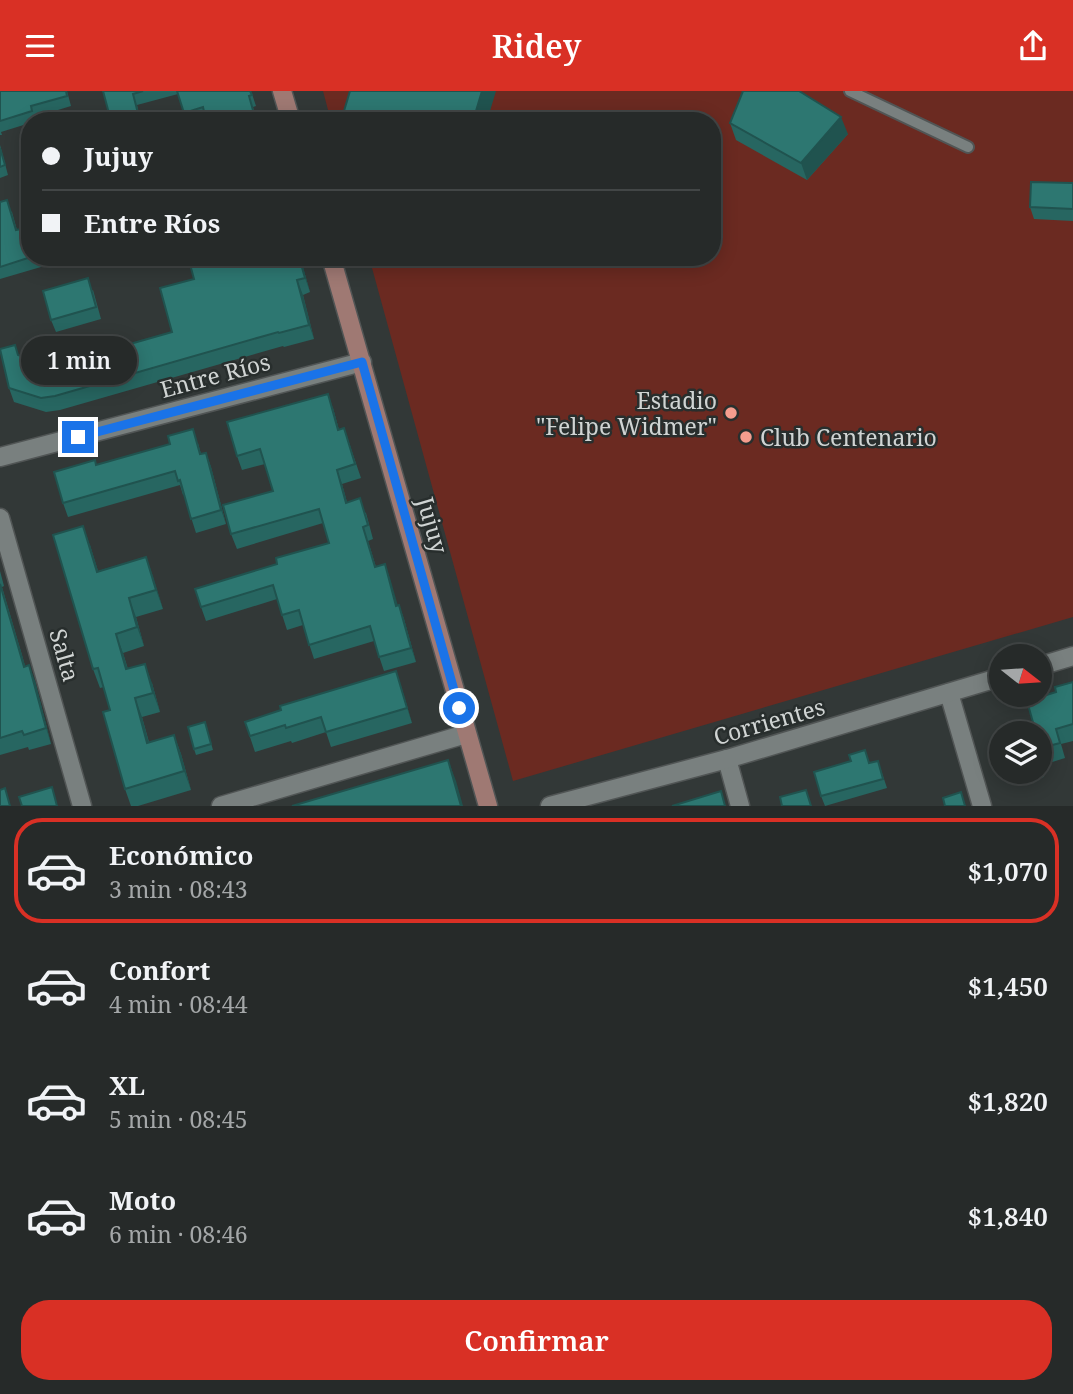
<!DOCTYPE html>
<html lang="es">
<meta charset="utf-8">
<style>
:root{--surface:#262a29;--page:#323635;--text:#f1f3f6;--muted:#a4a7a8;--line:#424646;--accent:#d93025}
body{margin:0;font-family:"Noto Serif",serif;background:var(--page);color:var(--text);height:100vh;display:flex;flex-direction:column;font-size:26px;white-space:nowrap}
*{box-sizing:border-box;margin:0}
p{font-size:23px;color:var(--muted)}
.icon{flex:none;width:38px;height:38px;fill:none;stroke:currentColor;stroke-width:2;stroke-linecap:round;stroke-linejoin:round}
.map{position:relative;height:715px;overflow:hidden}
.panel{display:flex;flex-direction:column;background:var(--surface);flex:1}
.panel>*{flex:none}
.top-card{position:absolute;left:21px;top:21px;width:700px;height:154px;border-radius:28px;box-shadow:0 4px 18px #0003,0 0 0 2px var(--line);display:grid;align-content:center;height:154px;padding:0 21px;background:var(--surface)}
.needle{width:46px;rotate:107deg}
.tools{position:absolute;left:989px;top:553px;display:grid;gap:14px}
.tools a{display:grid;place-items:center;width:63px;height:63px;border-radius:50%;background:var(--surface);box-shadow:0 4px 18px #0003,0 0 0 2px var(--line);font-size:35px}
.end{position:absolute;width:32px;height:32px;margin:-16px;border:9px solid #1a73e8;background:#fff;box-shadow:0 0 0 4px #fff}
.from{border-radius:50%}
.bubble{position:absolute;height:49px;border-radius:24px;background:var(--surface);box-shadow:0 4px 18px #0003,0 0 0 2px var(--line);font-size:23px;font-weight:600;line-height:49px;text-align:center}
.top-card b{display:flex;align-items:center;gap:24px;height:66px;font-size:26px}
.top-card b+b{border-top:2px solid var(--line)}
.top-card i{width:18px;height:18px;background:var(--text)}
ul{padding:12px 0 0;list-style:none}
li{display:flex;align-items:center;gap:21px;height:105px;margin:0 14px 10px;padding:0 7px;border:4px solid transparent;border-radius:28px}
li div{flex:1}
li b{display:block;font-size:26px}
li em{font-style:normal;font-weight:600}
li.selected{border-color:var(--accent)}
li>.icon{width:63px;height:63px;stroke-width:1.5}
.cta{display:flex;gap:14px;margin-top:auto;padding:14px 21px}
.cta a{flex:1;height:80px;border-radius:28px;background:var(--accent);color:#fff;font-size:28px;font-weight:600;line-height:80px;text-align:center}
header{display:flex;justify-content:space-between;align-items:center;height:91px;padding:0 21px;background:var(--accent);color:#fff;font-size:32px;font-weight:600}
.map>svg:first-child{display:block}
</style>
<header><svg class="icon" aria-label="menu" viewBox="0 0 24 24"><path d="M4 6h16M4 12h16M4 18h16"/></svg>Ridey<svg class="icon" aria-label="share" viewBox="0 0 24 24"><path d="M12 15V3M7 8l5-5 5 5M5 13v7h14v-7"/></svg></header>
<div class="map">
<svg width="1073" height="715" viewBox="0 0 1073 715">
<rect width="100%" height="100%" fill="#323837"/>
<polygon fill="#6b2a21" points="323,0 1073,0 1073,526 513,690 369,166 712,166 712,30 331,30"/>
<g fill="none" stroke-linecap="round" stroke-linejoin="round">
<g stroke="#515555" stroke-width="14">
<polyline id="lane" points="850,0 968,56"/>
</g>
<g stroke="#515555" stroke-width="21">
<g id="street">
<polyline points="0,366 362,271"/>
<polyline points="0,427 82,715"/>
<polyline points="1040,575 1073,565"/>
<polyline points="949,602 982,715"/>
<polyline points="727,668 740,715"/>
<polyline points="221,715 466,643"/>
<polyline points="550,715 727,668 1001,586"/>
</g>
</g>
<g stroke="#515555" stroke-width="21">
<g id="secondary">
<polyline points="282,0 291,30"/>
<polyline points="331,166 488,715"/>
</g>
</g>
<use href="#lane" stroke="#79807f" stroke-width="10"/>
<use href="#street" stroke="#79807f" stroke-width="18"/>
<use href="#secondary" stroke="#9f7973" stroke-width="18"/>
</g>
<g fill="#276661">
<polygon points="0,0 67,0 71,15 35,26 36,30 30,30 30,32 1,41 2,44 0,44"/>
<polygon points="103,0 251,0 256,15 253,16 257,30 206,30 206,28 201,30 186,30 178,3 137,14 141,30 111,30"/>
<polygon points="730,32 848,43 807,89 736,49"/>
<polygon points="0,54 8,84 0,87"/>
<polygon points="1073,92 1073,130 1034,128 1030,116"/>
<polygon points="0,111 12,121 17,139 30,166 75,166 0,188"/>
<polygon points="188,166 300,166 310,201 303,204 314,248 284,256 283,255 60,319 46,321 14,311 9,297 18,264 32,269 55,267 109,259 172,241 194,188"/>
<polygon points="93,199 101,228 56,241 51,229"/>
<polygon points="333,317 339,339 344,337 361,387 342,393 347,411 366,422 373,448 368,450 376,476 385,473 397,514 399,514 404,528 416,571 384,580 374,550 314,568 303,534 287,539 277,508 206,530 201,516 277,473 329,452 323,432 237,458 231,443 273,400 265,373 242,379 237,365"/>
<polygon points="198,352 201,363 206,362 211,376 226,433 196,442 184,404 183,404 180,394 68,426 63,412 97,374"/>
<polygon points="90,454 98,480 146,466 163,518 136,526 144,555 123,562 128,578 152,592 160,621 142,626 149,651 174,644 181,663 191,699 138,715 131,715 125,698 110,619 104,596 100,597 93,578"/>
<polygon points="0,480 4,495 2,496 22,564 25,575 35,590 51,653 29,659 28,656 0,664"/>
<polygon points="1073,591 1073,650 1061,653 1065,667 1046,673 1040,653 1056,601"/>
<polygon points="401,595 412,632 331,656 326,641 292,652 291,650 255,661 245,631"/>
<polygon points="205,631 213,659 196,664 194,658"/>
<polygon points="1040,669 1044,686 1014,694 1009,681 1040,681"/>
<polygon points="870,672 881,679 887,697 825,715 821,705"/>
</g>
<g fill="#20534f">
<polygon points="482,0 496,0 487,30 473,30"/>
<polygon points="841,26 848,43 807,89 801,72"/>
<polygon points="299,166 300,166 310,201 305,187"/>
<polygon points="297,189 303,204 314,248 309,234"/>
<polygon points="328,303 333,317 343,353 338,339"/>
<polygon points="206,362 211,376 226,433 221,419"/>
<polygon points="337,379 342,393 351,426 346,412"/>
<polygon points="83,435 90,454 104,499 97,481"/>
<polygon points="146,466 153,485 163,518 156,499"/>
<polygon points="385,473 390,487 402,529 396,515"/>
<polygon points="0,491 30,591 24,576"/>
<polygon points="129,507 136,526 144,555 137,536"/>
<polygon points="399,514 404,528 416,571 411,557"/>
<polygon points="116,543 123,562 133,597 126,578"/>
<polygon points="145,573 152,592 160,621 153,602"/>
<polygon points="29,574 35,590 51,653 46,637"/>
<polygon points="396,580 401,595 412,632 407,617"/>
<polygon points="135,607 142,626 154,671 147,652"/>
<polygon points="174,644 181,663 191,699 184,680"/>
<polygon points="448,669 456,690 463,715 461,715"/>
</g>
<g fill="#2d7771" stroke="#20534f" stroke-width="2">
<polygon points="0,0 66,0 67,5 31,15 32,20 0,30"/>
<polygon points="103,0 143,0 133,3 140,30 111,30"/>
<polygon points="177,0 250,0 252,4 249,5 256,30 206,30 203,16 184,22"/>
<polygon points="350,0 482,0 473,30 341,30"/>
<polygon points="743,0 799,0 841,26 801,72 730,32"/>
<polygon points="0,57 5,74 0,76"/>
<polygon points="1031,91 1073,92 1073,118 1030,116"/>
<polygon points="7,109 16,139 30,136 30,166 31,166 0,176 0,111"/>
<polygon points="188,166 299,166 305,187 297,189 309,234 279,242 278,241 55,305 41,307 9,297 0,258 15,254 18,264 32,269 53,263 55,267 107,252 109,259 172,241 160,197 194,188"/>
<polygon points="88,187 96,216 51,229 43,200"/>
<polygon points="328,303 338,339 344,337 355,373 337,379 346,412 360,407 368,434 363,436 375,476 385,473 396,515 399,514 411,557 379,566 370,535 309,554 299,519 282,524 273,494 201,516 195,498 277,473 276,467 329,452 319,418 231,443 223,414 273,400 260,358 237,365 227,331"/>
<polygon points="193,338 200,363 206,362 221,419 191,428 180,389 178,390 175,380 63,412 54,381 95,369 96,374 170,353 168,345"/>
<polygon points="83,435 97,481 146,466 156,499 129,507 137,536 116,543 126,578 145,573 153,602 135,607 147,652 174,644 184,680 125,698 103,621 110,619 98,577 93,578 53,444"/>
<polygon points="0,493 24,576 29,574 46,637 24,644 22,640 0,647"/>
<polygon points="396,580 407,617 326,641 321,626 286,637 285,634 250,645 245,631 281,619 280,615"/>
<polygon points="1073,591 1073,633 1056,638 1060,652 1041,657 1040,653 1040,642 1036,642 1027,610 1056,601 1055,596"/>
<polygon points="205,631 211,653 194,658 188,636"/>
<polygon points="865,659 869,672 878,670 883,688 821,705 814,681 851,670 849,664"/>
<polygon points="448,669 461,715 292,715"/>
<polygon points="52,696 57,715 22,715 19,706"/>
<polygon points="5,697 10,715 0,715 0,699"/>
<polygon points="806,699 811,715 782,715 780,706"/>
<polygon points="721,700 725,715 672,715"/>
<polygon points="961,701 965,715 945,715 943,707"/>
</g>
<g fill="none" stroke-linecap="round" stroke-linejoin="round">
<polyline stroke="#1a73e8" stroke-width="9" points="78,346 362,271 459,617"/>
</g>
<g fill="#f59d8e" stroke="#282e2d" stroke-width="2.5">
<circle cx="731" cy="322" r="7"/>
<circle cx="746" cy="346" r="7"/>
</g>
<g text-anchor="middle" dominant-baseline="central" stroke-width="5" stroke-linejoin="round" paint-order="stroke">
<g font-size="23" fill="#d0d4d3" stroke="#282e2d">
<text transform="translate(215 284) rotate(-15)">Entre Ríos</text>
<text transform="translate(433 434) rotate(74)">Jujuy</text>
<text transform="translate(65 564) rotate(74)">Salta</text>
<text transform="translate(769 630) rotate(-16)">Corrientes</text>
</g>
<g font-size="23" fill="#d0d4d3" stroke="#282e2d" text-anchor="end">
<text x="717" y="309">Estadio<tspan x="717" dy="26">"Felipe Widmer"</tspan></text>
<text x="760" y="346" text-anchor="start">Club Centenario</text>
</g>
</g>
</svg>
<div class="tools">
<a><svg class="needle" viewBox="-14 -14 28 28"><path d="M0-13l5 13h-10z" fill="#e53935"/><path d="M0 13l5-13h-10z" fill="#a4a7a8"/></svg></a>
<a><svg class="icon" aria-label="layers" viewBox="0 0 24 24"><path d="M12 4l9 5-9 5-9-5zM3 14l9 5 9-5"/></svg></a>
</div>
<i class="end from" style="left:459px;top:617px"></i>
<i class="end" style="left:78px;top:346px"></i>
<div class="bubble" style="left:21px;top:245px;width:116px">1 min</div>
<div class="top-card">
<b><i class="from"></i>Jujuy</b>
<b><i></i>Entre Ríos</b>
</div>
</div>
<section class="panel">
<ul>
<li class="selected"><svg class="icon" aria-label="car" viewBox="0 0 24 24"><path d="M5 17H2v-5l4-1 3-4h7l3 4 3 1v5h-3M9 17h6M6 11h13"/><circle cx="7" cy="17" r="2"/><circle cx="17" cy="17" r="2"/></svg><div><b>Económico</b><p>3 min · 08:43</p></div><em>$1,070</em></li>
<li><svg class="icon" aria-label="car" viewBox="0 0 24 24"><path d="M5 17H2v-5l4-1 3-4h7l3 4 3 1v5h-3M9 17h6M6 11h13"/><circle cx="7" cy="17" r="2"/><circle cx="17" cy="17" r="2"/></svg><div><b>Confort</b><p>4 min · 08:44</p></div><em>$1,450</em></li>
<li><svg class="icon" aria-label="car" viewBox="0 0 24 24"><path d="M5 17H2v-5l4-1 3-4h7l3 4 3 1v5h-3M9 17h6M6 11h13"/><circle cx="7" cy="17" r="2"/><circle cx="17" cy="17" r="2"/></svg><div><b>XL</b><p>5 min · 08:45</p></div><em>$1,820</em></li>
<li><svg class="icon" aria-label="car" viewBox="0 0 24 24"><path d="M5 17H2v-5l4-1 3-4h7l3 4 3 1v5h-3M9 17h6M6 11h13"/><circle cx="7" cy="17" r="2"/><circle cx="17" cy="17" r="2"/></svg><div><b>Moto</b><p>6 min · 08:46</p></div><em>$1,840</em></li>
</ul>
<div class="cta"><a>Confirmar</a></div>
</section>
